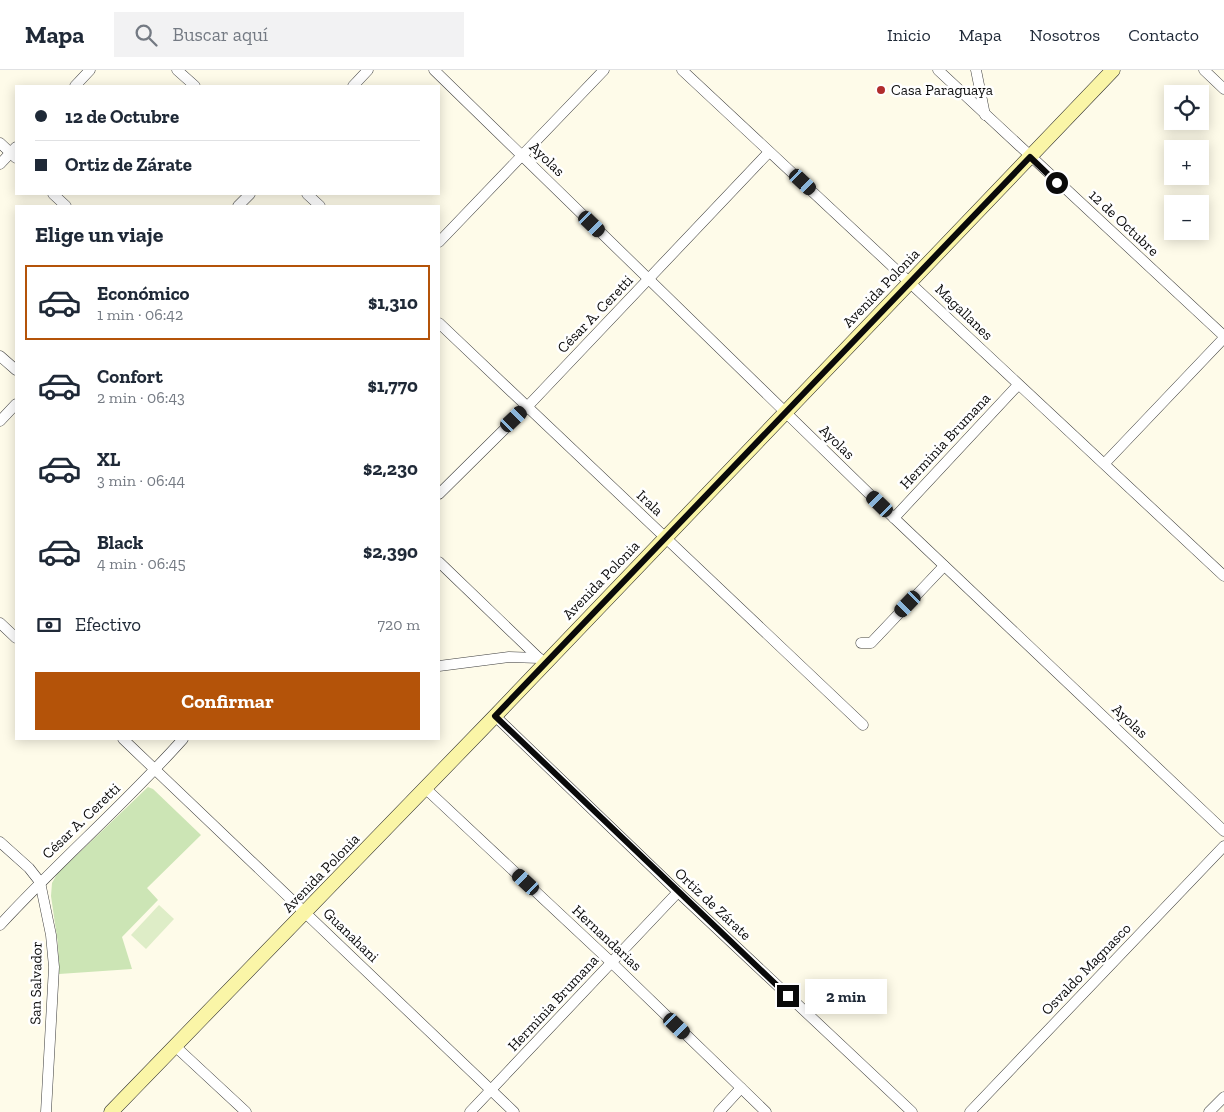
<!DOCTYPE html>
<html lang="es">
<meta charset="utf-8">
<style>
:root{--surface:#fff;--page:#f2f2f3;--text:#1f2937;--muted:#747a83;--line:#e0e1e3;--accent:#b45309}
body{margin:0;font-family:"Zilla Slab",serif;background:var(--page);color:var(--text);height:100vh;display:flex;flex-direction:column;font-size:19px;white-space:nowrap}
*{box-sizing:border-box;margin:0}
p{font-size:16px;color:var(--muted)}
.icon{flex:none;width:28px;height:28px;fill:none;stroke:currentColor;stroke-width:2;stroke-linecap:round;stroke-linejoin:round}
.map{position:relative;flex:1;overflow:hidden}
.details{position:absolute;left:15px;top:135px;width:425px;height:535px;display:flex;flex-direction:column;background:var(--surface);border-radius:0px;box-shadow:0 2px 12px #0003}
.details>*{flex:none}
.top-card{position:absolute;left:15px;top:15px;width:425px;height:110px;border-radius:0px;box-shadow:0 2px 12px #0003;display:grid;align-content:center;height:110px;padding:0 20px;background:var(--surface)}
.tools{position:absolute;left:1164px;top:15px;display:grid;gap:10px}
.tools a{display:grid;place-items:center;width:45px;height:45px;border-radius:0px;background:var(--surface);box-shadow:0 2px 12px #0003;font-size:25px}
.end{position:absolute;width:22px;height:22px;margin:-11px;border:6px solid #0a0a0a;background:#fff;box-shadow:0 0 0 2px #fff}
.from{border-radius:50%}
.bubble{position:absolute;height:35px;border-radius:0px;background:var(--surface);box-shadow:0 2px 12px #0003;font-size:16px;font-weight:800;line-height:35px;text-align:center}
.car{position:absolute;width:15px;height:30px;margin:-15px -8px;border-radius:6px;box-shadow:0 0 4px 1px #0007;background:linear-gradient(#222 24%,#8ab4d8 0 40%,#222 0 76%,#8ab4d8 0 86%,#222 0)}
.top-card b{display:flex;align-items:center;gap:18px;height:48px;font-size:19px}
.top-card b+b{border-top:1px solid var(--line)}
.top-card i{width:12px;height:12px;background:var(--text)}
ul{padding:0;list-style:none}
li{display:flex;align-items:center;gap:15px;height:75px;margin:0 10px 8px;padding:0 10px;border:2px solid transparent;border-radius:0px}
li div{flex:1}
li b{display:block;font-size:19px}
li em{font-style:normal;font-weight:800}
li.on{border-color:var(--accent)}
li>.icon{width:45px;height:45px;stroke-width:1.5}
h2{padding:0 20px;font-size:22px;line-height:60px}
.pay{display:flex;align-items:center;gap:12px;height:55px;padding:0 20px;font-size:19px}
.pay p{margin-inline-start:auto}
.button{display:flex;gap:10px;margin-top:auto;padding:10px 20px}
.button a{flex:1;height:58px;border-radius:0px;background:var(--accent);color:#fff;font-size:20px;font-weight:800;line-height:58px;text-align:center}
header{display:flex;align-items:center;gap:30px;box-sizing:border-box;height:70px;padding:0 25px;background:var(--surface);border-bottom:1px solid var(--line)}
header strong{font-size:24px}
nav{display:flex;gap:28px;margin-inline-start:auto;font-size:18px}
.search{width:350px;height:45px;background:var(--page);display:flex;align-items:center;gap:12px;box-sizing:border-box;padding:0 18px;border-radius:0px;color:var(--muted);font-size:19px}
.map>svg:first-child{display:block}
</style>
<header>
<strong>Mapa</strong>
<div class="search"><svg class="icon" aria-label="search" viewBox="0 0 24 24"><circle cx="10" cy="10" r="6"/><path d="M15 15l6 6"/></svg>Buscar aquí</div>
<nav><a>Inicio</a><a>Mapa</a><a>Nosotros</a><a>Contacto</a></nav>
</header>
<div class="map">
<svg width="1224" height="1042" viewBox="0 0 1224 1042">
<rect width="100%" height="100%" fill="#fefbe9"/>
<polygon fill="#cce5b5" points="148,717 153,719 201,765 147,818 158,830 122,867 132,899 59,904 58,874 51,826 52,813 57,804"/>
<polygon fill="#deedc7" points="159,835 174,849 146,879 131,865"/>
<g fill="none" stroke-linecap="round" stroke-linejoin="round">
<g stroke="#3d3d3d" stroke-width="11">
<g id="minor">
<polyline points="177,0 195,16"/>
<polyline points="434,0 894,448 1224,761"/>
<polyline points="682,0 1224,506"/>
<polyline points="938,0 1224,266"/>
<polyline points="976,0 985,45"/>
<polyline points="1204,0 1224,19"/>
<polyline points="75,16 90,0"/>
<polyline points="353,16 368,0"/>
<polyline points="0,73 16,88"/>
<polyline points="0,94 16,77"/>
<polyline points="53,124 66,136"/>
<polyline points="307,124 320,136"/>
<polyline points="238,136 250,124"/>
<polyline points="439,172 604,0"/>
<polyline points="439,253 863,655"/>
<polyline points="0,286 16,300"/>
<polyline points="0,351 16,334"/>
<polyline points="1105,393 1224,268"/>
<polyline points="439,424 527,337 769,82"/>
<polyline points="894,448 1018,315"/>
<polyline points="439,492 544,593"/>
<polyline points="0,553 16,568"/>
<polyline points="861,573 871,573 944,496"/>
<polyline points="439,596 509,587 539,588"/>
<polyline points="495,646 678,822 912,1042"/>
<polyline points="123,669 514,1042"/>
<polyline points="425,718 612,893 766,1042"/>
<polyline points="0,772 29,798 40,812 51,865 54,897 46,1042"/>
<path d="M0,855C59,791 125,734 183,669"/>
<polyline points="176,977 246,1042"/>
<polyline points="470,1042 678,822"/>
<polyline points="719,1042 741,1018"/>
<polyline points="970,1042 1224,776"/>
<polyline points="1209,1042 1224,1027"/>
</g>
</g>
<g stroke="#2c2c2c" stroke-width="15">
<polyline id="secondary" points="111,1042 495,646 1113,0"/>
</g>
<use href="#minor" stroke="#fff" stroke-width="10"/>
<use href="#secondary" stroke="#faf5a7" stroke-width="14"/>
</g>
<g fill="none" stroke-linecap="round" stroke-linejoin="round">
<polyline stroke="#0a0a0a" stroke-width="6" points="788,926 495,646 1030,87 1057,113"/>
</g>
<circle fill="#b12c2c" stroke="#fff" stroke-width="2" cx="881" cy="20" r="5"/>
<g text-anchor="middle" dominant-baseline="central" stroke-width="5" stroke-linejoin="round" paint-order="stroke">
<g font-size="15" fill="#0a0a0a" stroke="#fff" text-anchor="start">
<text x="891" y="20">Casa Paraguaya</text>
</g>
<g font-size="15" fill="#0a0a0a" stroke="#fff">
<text transform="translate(547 89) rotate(44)">Ayolas</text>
<text transform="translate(1124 153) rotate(43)">12 de Octubre</text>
<text transform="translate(881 218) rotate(-46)">Avenida Polonia</text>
<text transform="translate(964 242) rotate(44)">Magallanes</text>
<text transform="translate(595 244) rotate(-46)">César A. Ceretti</text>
<text transform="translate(945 371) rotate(-47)">Herminia Brumana</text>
<text transform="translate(837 372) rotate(44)">Ayolas</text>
<text transform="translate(650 433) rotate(43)">Irala</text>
<text transform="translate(601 510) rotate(-46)">Avenida Polonia</text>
<text transform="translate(1130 651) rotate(43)">Ayolas</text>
<text transform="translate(81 751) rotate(-44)">César A. Ceretti</text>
<text transform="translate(321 803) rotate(-46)">Avenida Polonia</text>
<text transform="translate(713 834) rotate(43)">Ortiz de Zárate</text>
<text transform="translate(351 865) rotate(44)">Guanahani</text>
<text transform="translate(607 868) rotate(43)">Hernandarias</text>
<text transform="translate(1086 899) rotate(-46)">Osvaldo Magnasco</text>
<text transform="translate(36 913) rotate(-89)">San Salvador</text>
<text transform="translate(553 933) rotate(-47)">Herminia Brumana</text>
</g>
</g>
</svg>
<div class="tools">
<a><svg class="icon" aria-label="locate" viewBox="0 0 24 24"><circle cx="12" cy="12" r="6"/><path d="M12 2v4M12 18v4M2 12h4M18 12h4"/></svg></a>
<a>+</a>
<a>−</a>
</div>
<i class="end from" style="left:1057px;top:113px"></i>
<i class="end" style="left:788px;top:926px"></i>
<div class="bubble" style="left:805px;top:909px;width:82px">2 min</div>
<i class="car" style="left:803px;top:112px;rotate:133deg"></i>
<i class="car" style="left:592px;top:154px;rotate:134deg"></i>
<i class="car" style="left:514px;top:349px;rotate:46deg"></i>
<i class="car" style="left:880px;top:434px;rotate:314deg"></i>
<i class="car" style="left:908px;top:534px;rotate:224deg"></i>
<i class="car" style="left:526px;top:812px;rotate:313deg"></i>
<i class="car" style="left:677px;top:956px;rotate:134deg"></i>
<div class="top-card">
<b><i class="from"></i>12 de Octubre</b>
<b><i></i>Ortiz de Zárate</b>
</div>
<section class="details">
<h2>Elige un viaje</h2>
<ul>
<li class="on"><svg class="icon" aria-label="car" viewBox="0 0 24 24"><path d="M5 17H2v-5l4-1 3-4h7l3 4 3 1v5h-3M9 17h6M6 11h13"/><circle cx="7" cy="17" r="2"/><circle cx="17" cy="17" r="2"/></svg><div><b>Económico</b><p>1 min · 06:42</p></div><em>$1,310</em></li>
<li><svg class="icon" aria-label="car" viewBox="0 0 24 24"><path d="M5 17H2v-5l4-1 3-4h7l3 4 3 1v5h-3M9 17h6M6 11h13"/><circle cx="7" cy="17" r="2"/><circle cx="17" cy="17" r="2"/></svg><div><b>Confort</b><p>2 min · 06:43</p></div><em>$1,770</em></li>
<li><svg class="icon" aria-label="car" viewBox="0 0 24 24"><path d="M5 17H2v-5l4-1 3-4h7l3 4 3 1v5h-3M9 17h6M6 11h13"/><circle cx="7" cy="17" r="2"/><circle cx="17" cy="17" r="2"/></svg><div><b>XL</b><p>3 min · 06:44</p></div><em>$2,230</em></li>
<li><svg class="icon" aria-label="car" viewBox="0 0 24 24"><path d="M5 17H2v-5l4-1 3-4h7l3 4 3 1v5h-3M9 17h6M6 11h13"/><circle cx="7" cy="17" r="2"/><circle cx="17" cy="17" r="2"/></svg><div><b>Black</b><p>4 min · 06:45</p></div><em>$2,390</em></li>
</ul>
<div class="pay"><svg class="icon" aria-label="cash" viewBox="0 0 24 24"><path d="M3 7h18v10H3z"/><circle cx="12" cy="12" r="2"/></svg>Efectivo<p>720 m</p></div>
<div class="button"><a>Confirmar</a></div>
</section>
</div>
